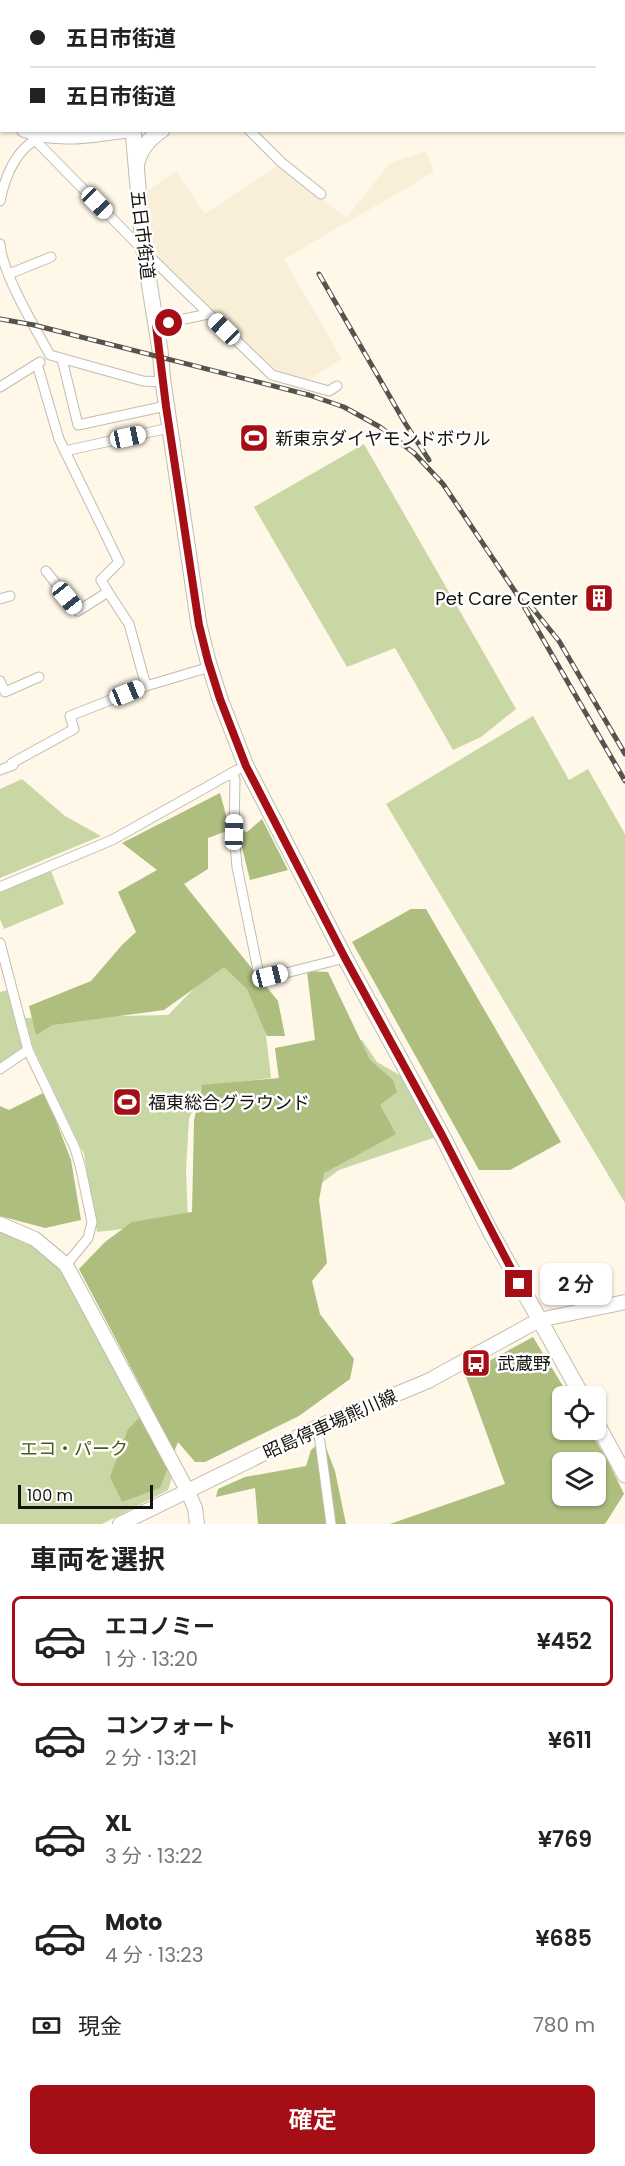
<!DOCTYPE html>
<html lang="ja">
<meta charset="utf-8">
<style>
:root{--surface:#fff;--page:#f6f6f6;--text:#222;--muted:#767676;--line:#e0e0e0;--accent:#a50e15}
body{margin:0;font-family:Poppins,"Noto Sans JP",sans-serif;background:var(--page);color:var(--text);height:100vh;display:flex;flex-direction:column;font-size:22px;white-space:nowrap}
*{box-sizing:border-box;margin:0}
p{font-size:20px;color:var(--muted)}
.icon{flex:none;width:33px;height:33px;fill:none;stroke:currentColor;stroke-width:2;stroke-linecap:round;stroke-linejoin:round}
.map{position:relative;height:1524px;overflow:hidden}
.details{display:flex;flex-direction:column;background:var(--surface);flex:1}
.details>*{flex:none}
.banner{position:absolute;left:0px;top:0px;width:626px;height:132px;box-shadow:0 2px 4px #0004;display:grid;align-content:center;height:132px;padding:0 30px;background:var(--surface)}
.tools{position:absolute;left:552px;top:1386px;display:grid;gap:12px}
.tools a{display:grid;place-items:center;width:54px;height:54px;border-radius:9px;background:var(--surface);box-shadow:0 2px 4px #0004;font-size:30px}
.scale{position:absolute;left:18px;bottom:15px;width:135px;box-sizing:border-box;padding-left:6px;border:3px solid #15130e;border-top:0;font-size:16px;line-height:21px;white-space:nowrap;color:#15130e;-webkit-text-stroke:4px #fff;paint-order:stroke}
.end{position:absolute;width:27px;height:27px;margin:-14px;border:8px solid #a50e15;background:#fff;box-shadow:0 0 0 3px #fff}
.from{border-radius:50%}
.bubble{position:absolute;height:42px;border-radius:9px;background:var(--surface);box-shadow:0 2px 4px #0004;font-size:20px;font-weight:600;line-height:42px;text-align:center}
.car{position:absolute;width:18px;height:36px;margin:-18px -9px;border-radius:8px;box-shadow:0 0 4px 2px #0007;background:linear-gradient(#fff 24%,#345 0 40%,#fff 0 76%,#345 0 86%,#fff 0)}
.banner b{display:flex;align-items:center;gap:21px;height:57px;font-size:22px}
.banner b+b{border-top:2px solid var(--line)}
.banner i{width:15px;height:15px;background:var(--text)}
ul{padding:0;list-style:none}
li{display:flex;align-items:center;gap:18px;height:90px;margin:0 12px 9px;padding:0 18px;border:3px solid transparent;border-radius:9px}
li div{flex:1}
li b{display:block;font-size:22px}
li em{font-style:normal;font-weight:600}
li.selected{border-color:var(--accent)}
li>.icon{width:54px;height:54px;stroke-width:1.5}
h2{padding:0 30px;font-size:27px;line-height:72px}
.pay{display:flex;align-items:center;gap:15px;height:66px;padding:0 30px;font-size:22px}
.pay p{margin-inline-start:auto}
.action{display:flex;gap:12px;margin-top:auto;padding:12px 30px}
.action a{flex:1;height:69px;border-radius:9px;background:var(--accent);color:#fff;font-size:24px;font-weight:600;line-height:69px;text-align:center}
.map>svg:first-child{display:block}
</style>
<div class="map">
<svg width="625" height="1524" viewBox="0 0 625 1524">
<rect width="100%" height="100%" fill="#fff8e9"/>
<polygon fill="#f9eed8" points="426,151 434,172 284,259 342,359 304,383 276,375 161,261 151,239 146,192 176,171 205,214 279,165 346,218 390,163"/>
<g fill="#c9d7a4">
<polygon points="0,0 80,0 2,2 1,27"/>
<polygon points="364,444 516,709 481,737 453,750 395,648 347,667 254,507"/>
<polygon points="533,716 569,780 588,769 625,834 625,1203 386,804"/>
<polygon points="22,779 65,816 101,836 0,878 0,789"/>
<polygon points="51,871 64,904 4,929 0,919 0,891"/>
<polygon points="224,958 263,1009 271,1078 202,1086 189,1119 186,1169 188,1221 97,1232 84,1154 33,1047 25,1018 168,1015"/>
<polygon points="8,990 24,1046 0,1063 0,992"/>
<polygon points="362,1040 377,1062 403,1077 436,1137 339,1170 315,1188 293,1191 275,1048"/>
<polygon points="0,1230 31,1244 63,1270 136,1404 172,1477 168,1490 102,1524 0,1524"/>
</g>
<g fill="#adbe7e" fill-rule="evenodd">
<polygon points="220,793 226,815 226,827 247,832 262,819 288,870 250,880 239,835 224,832 208,838 208,869 184,884 278,1001 285,1036 267,1036 247,989 224,967 164,1010 52,1025 36,1035 29,1006 91,981 122,945 136,932 118,892 157,870 122,843"/>
<polygon points="411,909 426,909 561,1142 510,1170 479,1170 352,942"/>
<polygon points="307,971 328,972 370,1060 393,1080 397,1092 380,1105 396,1134 324,1173 319,1200 327,1263 312,1281 320,1314 354,1359 350,1379 299,1416 205,1462 195,1462 178,1442 160,1488 122,1502 110,1477 128,1429 151,1406 79,1269 105,1242 132,1222 192,1212 194,1120 202,1085 279,1078 275,1048 315,1040"/>
<polygon points="45,1092 71,1160 81,1220 45,1228 0,1216 0,1106 9,1110"/>
<path d="M533,1337L569,1396H562V1430H589L607,1459L624,1494L605,1524H390L505,1484L465,1374ZM562,1462H596V1496H562Z"/>
<polygon points="323,1440 335,1471 346,1524 258,1524 255,1488 216,1497 218,1489 245,1477 306,1466 311,1450"/>
</g>
<g fill="none" stroke-linecap="round" stroke-linejoin="round">
<g stroke="#c3bcae" stroke-width="11">
<g id="street">
<polyline points="237,0 238,2"/>
<polyline points="430,0 430,2"/>
<polyline points="299,2 301,0"/>
<polyline points="249,130 281,162 321,194"/>
<polyline points="31,133 35,140 144,251 272,375 329,391 337,386"/>
<path d="M0,201C5,177 14,153 35,140"/>
<path d="M0,244C2,273 35,328 50,355L143,381L163,382"/>
<polyline points="9,274 51,257"/>
<polyline points="156,325 208,314"/>
<polyline points="62,359 78,425 166,406"/>
<polyline points="37,364 59,439 119,562 101,580 108,592 78,611 46,571"/>
<polyline points="0,387 40,362"/>
<polyline points="65,451 169,428"/>
<polyline points="108,592 129,624 146,686"/>
<polyline points="0,599 10,596"/>
<polyline points="0,681 5,692 39,677"/>
<polyline points="12,763 74,729 70,716 146,686 210,667"/>
<polyline points="0,770 13,765"/>
<polyline points="232,773 235,780 234,832 237,867 258,970 262,975 270,977 345,958"/>
<polyline points="0,887 112,840 237,770"/>
<polyline points="0,943 28,1050 75,1148 81,1169 92,1222 88,1238 66,1265"/>
<polyline points="0,1069 28,1050"/>
<polyline points="318,1427 331,1524"/>
</g>
</g>
<g stroke="#c3bcae" stroke-width="16">
<g id="secondary">
<polyline points="0,121 2,121"/>
<path d="M24,130C59,142 94,135 130,130"/>
<polyline points="0,1224 35,1239 66,1265 187,1490 195,1508 197,1524"/>
<polyline points="120,1524 322,1425 428,1381 539,1320 625,1302"/>
</g>
</g>
<g stroke="#c3bcae" stroke-width="17">
<g id="primary">
<polyline points="133,130 143,245 160,350 163,382 199,625 208,661 220,699 246,766 345,958 443,1137 489,1229 582,1396"/>
<path d="M137,163C140,149 150,138 162,130"/>
<polyline points="596,1422 625,1475"/>
</g>
</g>
<g stroke="#c3bcae" stroke-width="19">
<g id="highway">
<polyline points="88,0 90,2"/>
<polyline points="114,0 116,2"/>
<polyline points="624,35 625,35"/>
</g>
</g>
<use href="#street" stroke="#fff" stroke-width="9"/>
<use href="#secondary" stroke="#fff" stroke-width="14"/>
<use href="#primary" stroke="#fff" stroke-width="15"/>
<use href="#highway" stroke="#fff" stroke-width="16"/>
<g stroke="#56534b" stroke-width="5">
<g id="rail">
<polyline points="319,274 405,423 429,460"/>
<polyline points="0,319 34,325 309,395 344,407 380,427 414,453 443,484 518,596 625,781"/>
<polyline points="530,605 559,641 625,754"/>
</g>
</g>
<use href="#rail" stroke="#fff" stroke-width="3" stroke-dasharray="9" stroke-linecap="butt"/>
</g>
<g fill="none" stroke-linecap="round" stroke-linejoin="round">
<polyline stroke="#a50e15" stroke-width="8" points="169,323 156,325 166,406 199,625 208,661 220,699 246,766 345,958 443,1137 519,1284"/>
</g>
<defs>
<g id="stadium-square" transform="scale(1.5)"><rect x="-9" y="-9" width="18" height="18" rx="4" fill="#a50e15" stroke="#fff"/><path d="M0-5a6.5 5 0 1 0 0 10a6.5 5 0 1 0 0-10ZM-3.5-1.8h7v3.6h-7Z" fill="#fff"/></g>
<g id="building-square" transform="scale(1.5)"><rect x="-9" y="-9" width="18" height="18" rx="4" fill="#a50e15" stroke="#fff"/><path d="M-4-6H4V6H1V3H-1V6H-4ZM-2.5-4.3h1.7v1.8h-1.7ZM.8-4.3h1.7v1.8H.8ZM-2.5-1h1.7V.8h-1.7ZM.8-1h1.7V.8H.8Z" fill="#fff"/></g>
<g id="bus-square" transform="scale(1.5)"><rect x="-9" y="-9" width="18" height="18" rx="4" fill="#a50e15" stroke="#fff"/><path d="M-5-6H5V4H4V6H2V4H-2V6H-4V4H-5ZM-3.5-4V0h7V-4ZM-3.5 1.2v1.5H-2V1.2ZM2 1.2v1.5H3.5V1.2Z" fill="#fff"/></g>
</defs>
<g fill-rule="evenodd">
<use href="#stadium-square" x="254" y="438"/>
<use href="#building-square" x="599" y="598"/>
<use href="#stadium-square" x="127" y="1102"/>
<use href="#bus-square" x="476" y="1363"/>
</g>
<g text-anchor="middle" dominant-baseline="central" stroke-width="5" stroke-linejoin="round" paint-order="stroke">
<g font-size="18" fill="#15130e" stroke="#fff">
<text transform="translate(143 235) rotate(83)">五日市街道</text>
<text transform="translate(330 1424) rotate(-24)">昭島停車場熊川線</text>
</g>
<g font-size="18" fill="#15130e" stroke="#fff" text-anchor="start">
<text x="275" y="438">新東京ダイヤモンドボウル</text>
<text x="578" y="598" text-anchor="end">Pet Care Center</text>
<text x="148" y="1102">福東総合グラウンド</text>
<text x="497" y="1363">武蔵野</text>
</g>
<g font-size="18" fill="#4d5c15" stroke="#fff">
<text x="74" y="1448">エコ・パーク</text>
</g>
</g>
</svg>
<div class="tools">
<a><svg class="icon" aria-label="locate" viewBox="0 0 24 24"><circle cx="12" cy="12" r="6"/><path d="M12 2v4M12 18v4M2 12h4M18 12h4"/></svg></a>
<a><svg class="icon" aria-label="layers" viewBox="0 0 24 24"><path d="M12 4l9 5-9 5-9-5zM3 14l9 5 9-5"/></svg></a>
</div>
<div class="scale">100 m</div>
<i class="end from" style="left:169px;top:323px"></i>
<i class="end" style="left:519px;top:1284px"></i>
<div class="bubble" style="left:540px;top:1263px;width:72px">2 分</div>
<i class="car" style="left:97px;top:203px;rotate:136deg"></i>
<i class="car" style="left:224px;top:329px;rotate:314deg"></i>
<i class="car" style="left:128px;top:437px;rotate:78deg"></i>
<i class="car" style="left:67px;top:598px;rotate:141deg"></i>
<i class="car" style="left:127px;top:693px;rotate:68deg"></i>
<i class="car" style="left:234px;top:832px;rotate:1deg"></i>
<i class="car" style="left:270px;top:976px;rotate:76deg"></i>
<div class="banner">
<b><i class="from"></i>五日市街道</b>
<b><i></i>五日市街道</b>
</div>
</div>
<section class="details">
<h2>車両を選択</h2>
<ul>
<li class="selected"><svg class="icon" aria-label="car" viewBox="0 0 24 24"><path d="M5 17H2v-5l4-1 3-4h7l3 4 3 1v5h-3M9 17h6M6 11h13"/><circle cx="7" cy="17" r="2"/><circle cx="17" cy="17" r="2"/></svg><div><b>エコノミー</b><p>1 分 · 13:20</p></div><em>¥452</em></li>
<li><svg class="icon" aria-label="car" viewBox="0 0 24 24"><path d="M5 17H2v-5l4-1 3-4h7l3 4 3 1v5h-3M9 17h6M6 11h13"/><circle cx="7" cy="17" r="2"/><circle cx="17" cy="17" r="2"/></svg><div><b>コンフォート</b><p>2 分 · 13:21</p></div><em>¥611</em></li>
<li><svg class="icon" aria-label="car" viewBox="0 0 24 24"><path d="M5 17H2v-5l4-1 3-4h7l3 4 3 1v5h-3M9 17h6M6 11h13"/><circle cx="7" cy="17" r="2"/><circle cx="17" cy="17" r="2"/></svg><div><b>XL</b><p>3 分 · 13:22</p></div><em>¥769</em></li>
<li><svg class="icon" aria-label="car" viewBox="0 0 24 24"><path d="M5 17H2v-5l4-1 3-4h7l3 4 3 1v5h-3M9 17h6M6 11h13"/><circle cx="7" cy="17" r="2"/><circle cx="17" cy="17" r="2"/></svg><div><b>Moto</b><p>4 分 · 13:23</p></div><em>¥685</em></li>
</ul>
<div class="pay"><svg class="icon" aria-label="cash" viewBox="0 0 24 24"><path d="M3 7h18v10H3z"/><circle cx="12" cy="12" r="2"/></svg>現金<p>780 m</p></div>
<div class="action"><a>確定</a></div>
</section>
